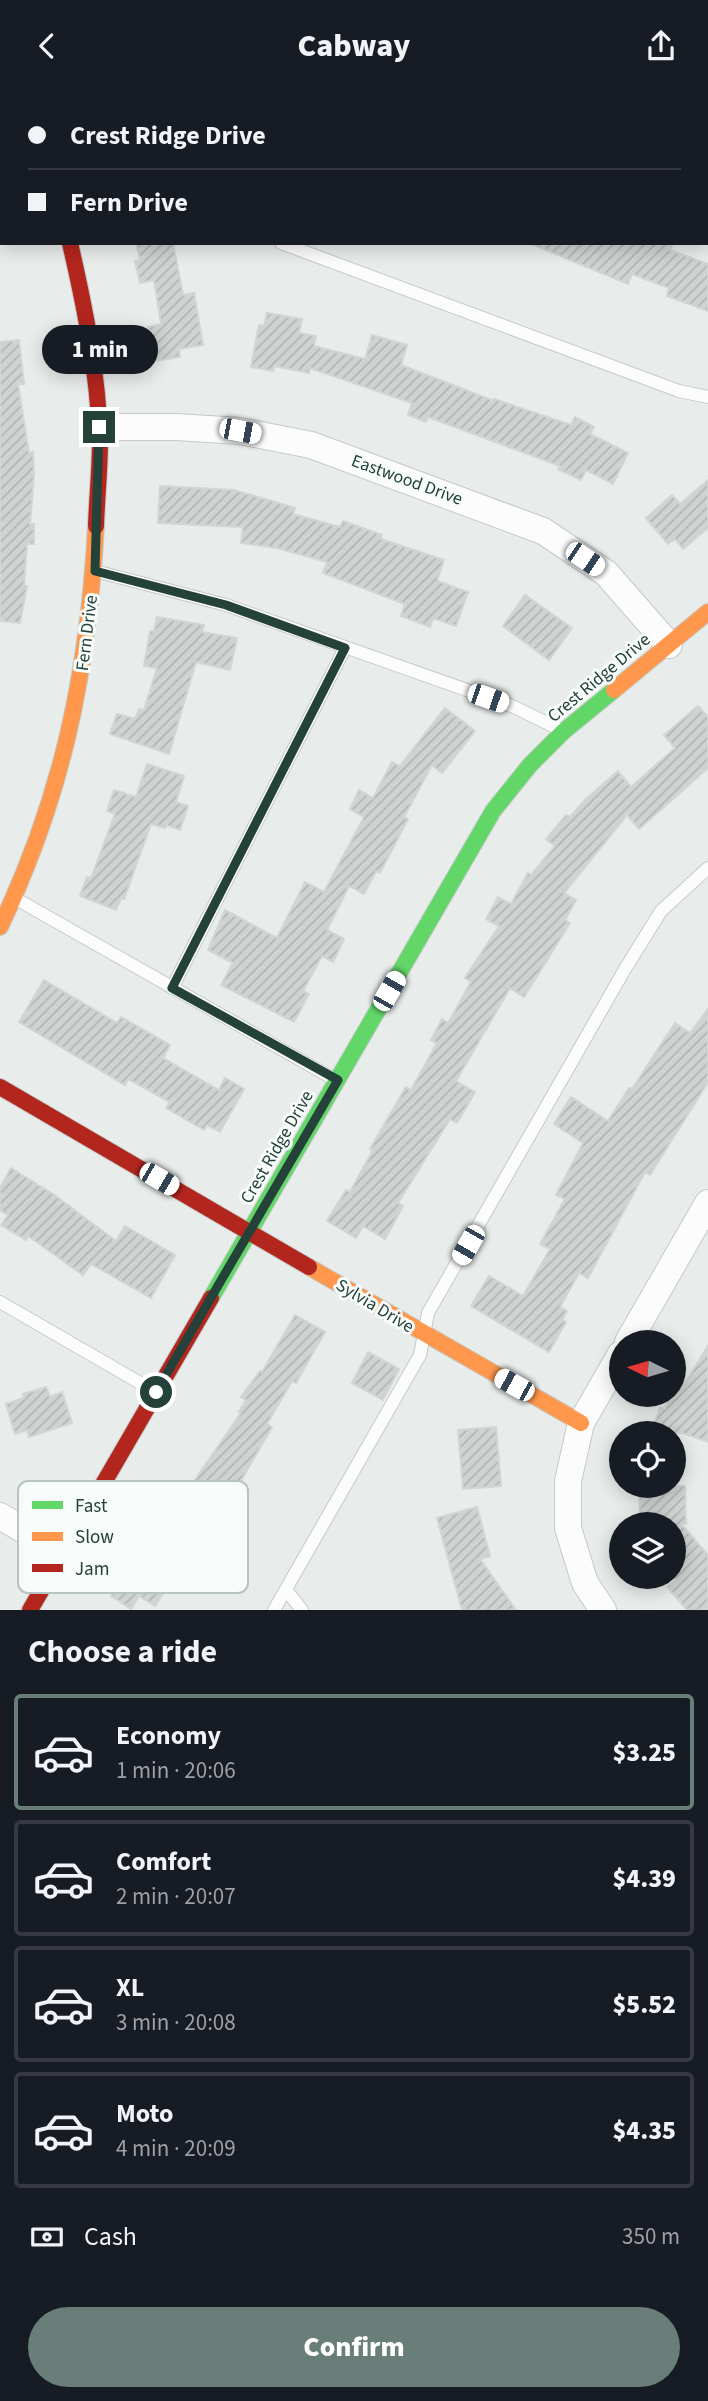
<!DOCTYPE html>
<meta charset="utf-8">
<style>
:root{--surface:#171b24;--page:#20242c;--text:#f1f3f6;--muted:#9ea1a6;--line:#363941;--accent:#697e78}
body{margin:0;font-family:"Source Sans 3",sans-serif;background:var(--page);color:var(--text);height:100vh;display:flex;flex-direction:column;font-size:26px;white-space:nowrap}
*{box-sizing:border-box;margin:0}
p{font-size:23px;color:var(--muted)}
.icon{flex:none;width:38px;height:38px;fill:none;stroke:currentColor;stroke-width:2;stroke-linecap:round;stroke-linejoin:round}
.map{position:relative;height:1519px;overflow:hidden}
.side{display:flex;flex-direction:column;background:var(--surface);flex:1}
.side>*{flex:none}
.top-card{position:absolute;left:0px;top:0px;width:709px;height:154px;box-shadow:0 4px 18px #0003;display:grid;align-content:center;height:154px;padding:0 28px;background:var(--surface)}
.needle{width:46px;rotate:275deg}
.fabs{position:absolute;left:609px;top:1239px;display:grid;gap:14px}
.fabs a{display:grid;place-items:center;width:77px;height:77px;border-radius:50%;background:var(--surface);box-shadow:0 4px 18px #0003;font-size:35px}
.end{position:absolute;width:32px;height:32px;margin:-16px;border:9px solid #24423a;background:#fff;box-shadow:0 0 0 4px #fff}
.from{border-radius:50%}
.bubble{position:absolute;height:49px;border-radius:24px;background:var(--surface);box-shadow:0 4px 18px #0003;font-size:23px;font-weight:800;line-height:49px;text-align:center}
.car{position:absolute;width:21px;height:42px;margin:-21px -10px;border-radius:9px;box-shadow:0 0 5px 2px #0007;background:linear-gradient(#fff 24%,#345 0 40%,#fff 0 76%,#345 0 86%,#fff 0)}
.top-card b{display:flex;align-items:center;gap:24px;height:66px;font-size:26px}
.top-card b+b{border-top:2px solid var(--line)}
.top-card i{width:18px;height:18px;background:var(--text)}
ul{padding:0;list-style:none}
li{display:flex;align-items:center;gap:21px;height:116px;margin:0 14px 10px;padding:0 14px;border:4px solid var(--line);border-radius:7px}
li div{flex:1}
li b{display:block;font-size:26px}
li em{font-style:normal;font-weight:800}
li.selected{border-color:var(--accent)}
li>.icon{width:63px;height:63px;stroke-width:1.5}
h2{padding:0 28px;font-size:32px;line-height:84px}
.pay{display:flex;align-items:center;gap:18px;height:77px;padding:0 28px;font-size:26px}
.pay p{margin-inline-start:auto}
.cta{display:flex;gap:14px;margin-top:auto;padding:14px 28px}
.cta a{flex:1;height:80px;border-radius:42px;background:var(--accent);color:#fff;font-size:28px;font-weight:800;line-height:80px;text-align:center}
header{display:flex;justify-content:space-between;align-items:center;height:91px;padding:0 28px;background:var(--surface);font-size:32px;font-weight:800}
.map>svg:first-child{display:block}
</style>
<header><svg class="icon" aria-label="back" viewBox="0 0 24 24"><path d="M15 5l-7 7 7 7"/></svg>Cabway<svg class="icon" aria-label="share" viewBox="0 0 24 24"><path d="M12 15V3M7 8l5-5 5 5M5 13v7h14v-7"/></svg></header>
<div class="map">
<svg width="708" height="1519" viewBox="0 0 708 1519">
<defs>
<pattern id="building-hatch" width="6" height="6" patternUnits="userSpaceOnUse" patternTransform="scale(1.75)"><rect width="6" height="6" fill="#cfd4d2"/><path d="M-1 1l2-2M0 6l6-6M5 7l2-2" fill="none" stroke="#b2b7b5"/></pattern>
</defs>
<rect width="100%" height="100%" fill="#e8edeb"/>
<g fill="url(#building-hatch)" stroke="#d1d6d4" stroke-width="2">
<polygon points="136,152 173,152 183,204 194,202 203,254 179,258 180,266 154,270 148,236 161,233 154,189 140,192 135,170 140,169"/>
<polygon points="529,152 673,152 670,159 708,173 708,220 667,205 669,197 632,183 628,193"/>
<polygon points="267,222 302,228 299,242 316,245 314,255 365,268 372,244 407,254 401,274 494,310 494,308 571,334 575,326 594,336 590,343 628,362 613,393 586,379 581,389 558,378 560,375 428,326 426,331 408,324 412,312 310,277 309,282 274,275 273,280 251,276 259,234 264,235"/>
<polygon points="19,249 24,293 18,293 29,362 33,361 34,384 30,433 34,433 34,453 27,453 24,495 27,495 20,532 0,530 0,251"/>
<polygon points="708,389 708,437 683,458 675,448 668,453 646,427 672,404 680,413"/>
<polygon points="160,395 234,399 295,417 293,423 340,436 343,430 382,444 381,448 444,469 437,490 468,501 456,535 433,527 430,536 401,525 405,513 323,482 327,471 277,457 241,452 243,436 158,432"/>
<polygon points="525,504 572,537 549,569 503,535"/>
<polygon points="157,526 204,534 202,541 237,547 230,579 196,571 169,663 110,643 117,623 135,628 139,618 144,619 157,577 144,575 150,540 154,540"/>
<polygon points="698,615 708,626 708,677 639,738 627,724 564,802 576,809 565,829 570,832 524,906 510,897 456,990 475,1001 457,1032 450,1028 398,1112 403,1115 385,1148 363,1135 356,1147 327,1130 346,1099 350,1101 373,1059 370,1058 406,996 411,999 437,952 431,949 442,928 448,932 471,891 465,887 499,835 486,828 498,806 511,813 528,782 531,784 555,755 546,748 566,724 570,726 585,709 618,680 631,696 675,657 664,644"/>
<polygon points="445,617 475,640 442,682 432,674 404,726 408,728 380,782 376,780 364,803 349,795 327,839 344,848 333,871 322,865 303,900 309,903 294,931 221,894 233,872 208,859 225,819 277,847 305,791 324,801 364,726 350,718 359,699 373,707 392,671 400,675"/>
<polygon points="147,673 184,685 176,711 188,715 180,739 166,734 165,737 151,733 124,808 121,807 116,819 80,805 87,786 91,787 115,723 107,720 114,699 136,706"/>
<polygon points="44,889 117,932 121,926 170,954 163,967 219,999 225,987 244,998 220,1041 207,1034 204,1039 166,1017 170,1011 128,988 125,994 19,931"/>
<polygon points="708,918 708,991 650,1084 645,1081 588,1187 579,1182 560,1216 567,1220 562,1229 566,1231 549,1261 471,1215 489,1185 523,1205 550,1158 540,1153 565,1108 556,1104 583,1052 554,1033 571,1006 608,1030 629,997 632,998 675,932 690,942"/>
<polygon points="11,1077 53,1103 116,1150 125,1135 175,1164 151,1207 91,1173 83,1184 28,1145 26,1149 1,1134 8,1124 0,1119 0,1097"/>
<polygon points="295,1224 325,1241 296,1292 292,1290 267,1333 272,1336 222,1423 223,1424 202,1463 192,1457 155,1515 139,1505 131,1518 111,1505 124,1483 143,1458 148,1462 181,1401 185,1403 241,1322 239,1321 246,1309 241,1306 260,1280 262,1281"/>
<polygon points="708,1255 708,1351 683,1342 651,1342 660,1316 665,1318 670,1304 674,1304 675,1289 685,1292"/>
<polygon points="368,1261 399,1278 383,1309 352,1292"/>
<polygon points="46,1296 50,1306 62,1301 72,1332 29,1346 27,1339 15,1343 6,1313 24,1307 23,1303"/>
<polygon points="496,1336 501,1395 463,1398 458,1339"/>
<polygon points="639,1395 685,1395 686,1433 681,1433 708,1464 708,1519 687,1519 667,1496 675,1490 674,1433 640,1433"/>
<polygon points="477,1416 490,1465 480,1468 516,1519 462,1519 437,1427"/>
</g>
<g fill="none" stroke-linecap="round" stroke-linejoin="round">
<g stroke="#c5cac8" stroke-width="14">
<g id="lane">
<polyline points="281,152 679,300 708,306"/>
<polyline points="95,480 226,514 512,615 561,639"/>
<polyline points="18,809 334,988"/>
<polyline points="172,897 345,557"/>
<polyline points="0,1211 154,1300"/>
<polyline points="286,1499 302,1519"/>
<polyline points="274,1519 420,1264 428,1222 625,878 661,820 708,777"/>
</g>
</g>
<g stroke="#c5cac8" stroke-width="28">
<g id="street">
<polyline points="21,0 22,2"/>
<polyline points="429,0 434,2"/>
<polyline points="707,105 708,106"/>
<polyline points="99,336 176,336 240,340 311,354 543,440 606,482 669,554"/>
<polyline points="628,1251 708,1112"/>
<polyline points="0,1425 63,1462"/>
<polyline points="603,1519 585,1492 568,1437 568,1390 581,1332 621,1263"/>
</g>
</g>
<g stroke="#c3cbc8" stroke-width="18">
<polyline id="fast" points="211,1207 493,720 530,674 564,640 614,599"/>
</g>
<g stroke="#c3cbc8" stroke-width="18">
<g id="slow">
<polyline points="614,599 708,521"/>
<path d="M0,836C63,704 88,581 96,435"/>
<polyline points="309,1176 581,1332"/>
</g>
</g>
<g stroke="#c3cbc8" stroke-width="18">
<g id="jam">
<path d="M70,152C85,217 98,282 100,349C100,377 97,406 96,435"/>
<polyline points="0,996 309,1176"/>
<polyline points="30,1519 211,1207"/>
</g>
</g>
<use href="#lane" stroke="#fcfcfc" stroke-width="12"/>
<use href="#street" stroke="#fcfcfc" stroke-width="26"/>
<use href="#fast" stroke="#63d668" stroke-width="16"/>
<use href="#slow" stroke="#ff974d" stroke-width="16"/>
<use href="#jam" stroke="#b3261e" stroke-width="16"/>
</g>
<g fill="none" stroke-linecap="round" stroke-linejoin="round">
<polyline stroke="#24423a" stroke-width="9" points="99,336 95,480 226,514 345,557 172,897 338,989 156,1301"/>
</g>
<g text-anchor="middle" dominant-baseline="central" stroke-width="6" stroke-linejoin="round" paint-order="stroke">
<g font-size="18" fill="#24423a" stroke="#f7fbf9">
<text transform="translate(407 389) rotate(20)">Eastwood Drive</text>
<text transform="translate(87 542) rotate(-83)">Fern Drive</text>
<text transform="translate(599 587) rotate(-40)">Crest Ridge Drive</text>
<text transform="translate(277 1056) rotate(-60)">Crest Ridge Drive</text>
<text transform="translate(375 1215) rotate(31)">Sylvia Drive</text>
</g>
</g>
<rect x="18" y="1390" width="230" height="112" rx="10" fill="#f7fbf9" stroke="#b8c4c0" stroke-width="2"/>
<rect x="32" y="1410" width="31" height="8" fill="#63d668"/>
<rect x="32" y="1441" width="31" height="9" fill="#ff974d"/>
<rect x="32" y="1473" width="31" height="8" fill="#b3261e"/>
<g font-size="19" fill="#24423a">
<text x="75" y="1421">Fast</text>
<text x="75" y="1452">Slow</text>
<text x="75" y="1484">Jam</text>
</g>
</svg>
<div class="fabs">
<a><svg class="needle" viewBox="-14 -14 28 28"><path d="M0-13l5 13h-10z" fill="#e53935"/><path d="M0 13l5-13h-10z" fill="#9ea1a6"/></svg></a>
<a><svg class="icon" aria-label="locate" viewBox="0 0 24 24"><circle cx="12" cy="12" r="6"/><path d="M12 2v4M12 18v4M2 12h4M18 12h4"/></svg></a>
<a><svg class="icon" aria-label="layers" viewBox="0 0 24 24"><path d="M12 4l9 5-9 5-9-5zM3 14l9 5 9-5"/></svg></a>
</div>
<i class="end from" style="left:156px;top:1301px"></i>
<i class="end" style="left:99px;top:336px"></i>
<div class="bubble" style="left:42px;top:234px;width:116px">1 min</div>
<i class="car" style="left:240px;top:340px;rotate:101deg"></i>
<i class="car" style="left:585px;top:468px;rotate:124deg"></i>
<i class="car" style="left:488px;top:607px;rotate:109deg"></i>
<i class="car" style="left:389px;top:900px;rotate:30deg"></i>
<i class="car" style="left:159px;top:1088px;rotate:120deg"></i>
<i class="car" style="left:468px;top:1154px;rotate:210deg"></i>
<i class="car" style="left:514px;top:1294px;rotate:299deg"></i>
<div class="top-card">
<b><i class="from"></i>Crest Ridge Drive</b>
<b><i></i>Fern Drive</b>
</div>
</div>
<section class="side">
<h2>Choose a ride</h2>
<ul>
<li class="selected"><svg class="icon" aria-label="car" viewBox="0 0 24 24"><path d="M5 17H2v-5l4-1 3-4h7l3 4 3 1v5h-3M9 17h6M6 11h13"/><circle cx="7" cy="17" r="2"/><circle cx="17" cy="17" r="2"/></svg><div><b>Economy</b><p>1 min · 20:06</p></div><em>$3.25</em></li>
<li><svg class="icon" aria-label="car" viewBox="0 0 24 24"><path d="M5 17H2v-5l4-1 3-4h7l3 4 3 1v5h-3M9 17h6M6 11h13"/><circle cx="7" cy="17" r="2"/><circle cx="17" cy="17" r="2"/></svg><div><b>Comfort</b><p>2 min · 20:07</p></div><em>$4.39</em></li>
<li><svg class="icon" aria-label="car" viewBox="0 0 24 24"><path d="M5 17H2v-5l4-1 3-4h7l3 4 3 1v5h-3M9 17h6M6 11h13"/><circle cx="7" cy="17" r="2"/><circle cx="17" cy="17" r="2"/></svg><div><b>XL</b><p>3 min · 20:08</p></div><em>$5.52</em></li>
<li><svg class="icon" aria-label="car" viewBox="0 0 24 24"><path d="M5 17H2v-5l4-1 3-4h7l3 4 3 1v5h-3M9 17h6M6 11h13"/><circle cx="7" cy="17" r="2"/><circle cx="17" cy="17" r="2"/></svg><div><b>Moto</b><p>4 min · 20:09</p></div><em>$4.35</em></li>
</ul>
<div class="pay"><svg class="icon" aria-label="cash" viewBox="0 0 24 24"><path d="M3 7h18v10H3z"/><circle cx="12" cy="12" r="2"/></svg>Cash<p>350 m</p></div>
<div class="cta"><a>Confirm</a></div>
</section>
